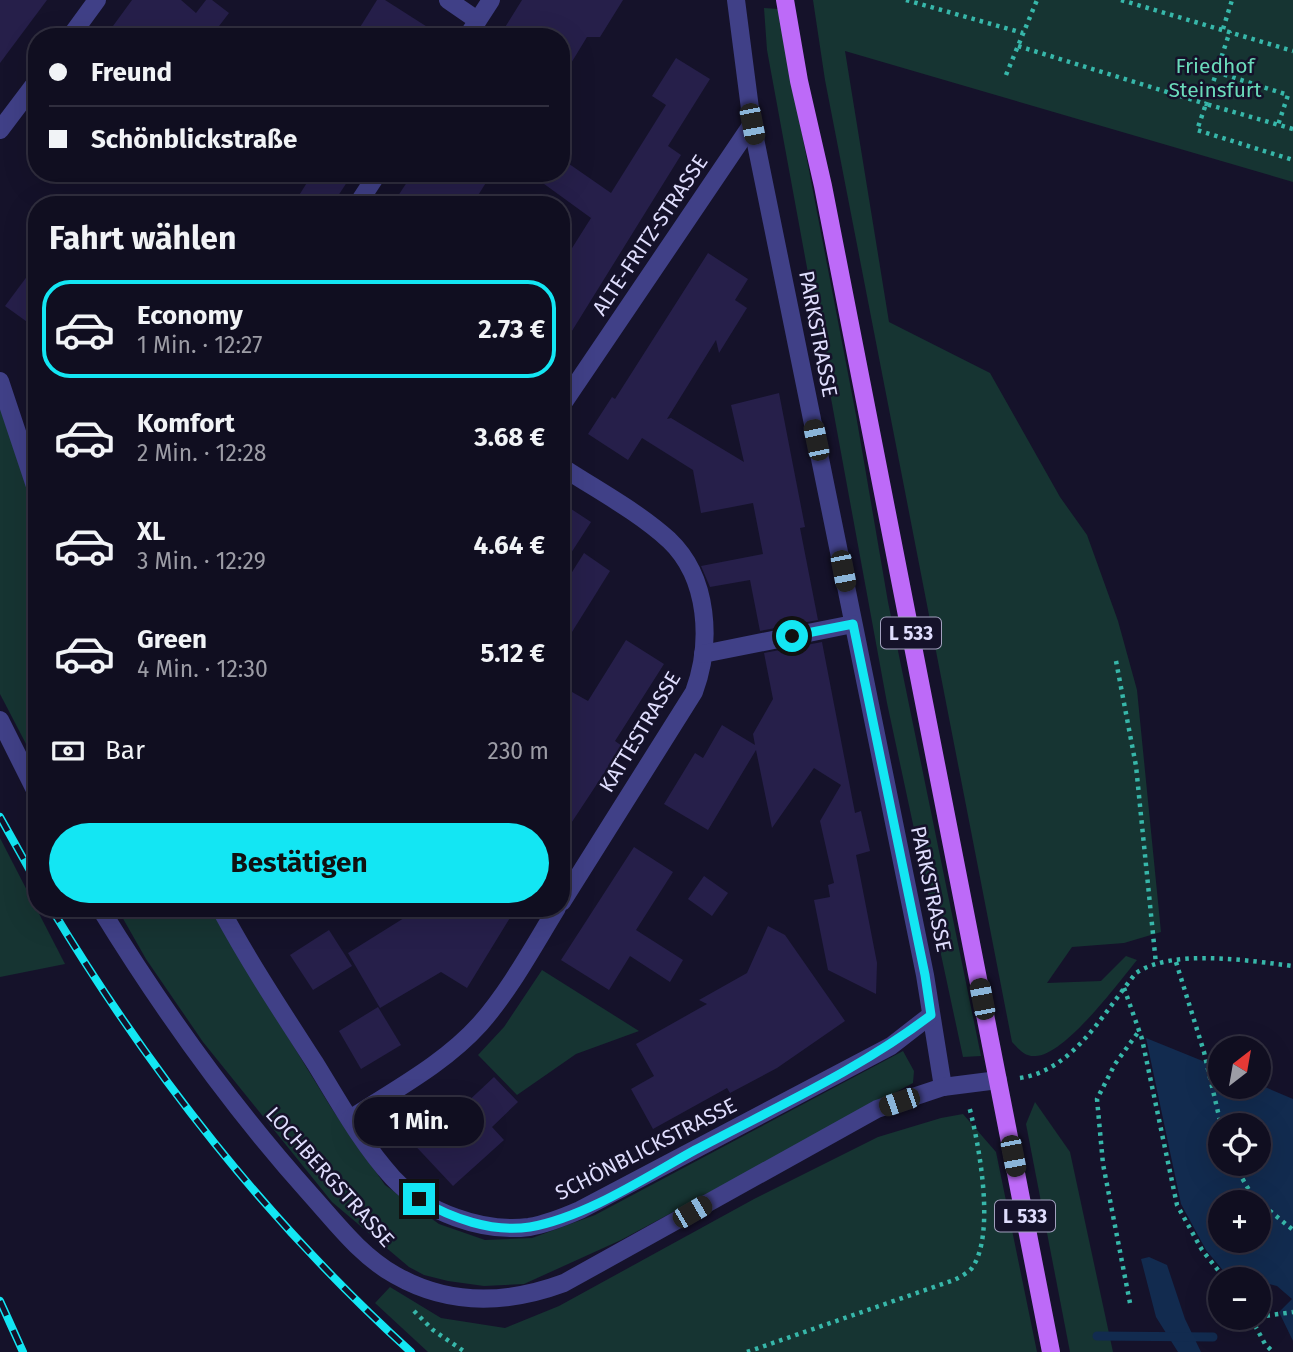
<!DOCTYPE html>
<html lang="de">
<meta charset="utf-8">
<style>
:root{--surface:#100e20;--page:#1e1c2d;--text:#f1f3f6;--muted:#9c9ca5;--line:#302e3e;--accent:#13e6f3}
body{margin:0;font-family:"Fira Sans",sans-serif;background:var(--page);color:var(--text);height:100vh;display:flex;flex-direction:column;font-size:26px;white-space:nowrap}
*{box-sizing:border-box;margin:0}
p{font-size:23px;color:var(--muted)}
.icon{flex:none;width:38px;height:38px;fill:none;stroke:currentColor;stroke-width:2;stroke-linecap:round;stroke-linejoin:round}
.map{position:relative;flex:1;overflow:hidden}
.details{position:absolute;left:28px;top:196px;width:542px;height:721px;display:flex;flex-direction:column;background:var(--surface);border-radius:28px;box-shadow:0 7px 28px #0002,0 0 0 2px var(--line)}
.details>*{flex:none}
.banner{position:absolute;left:28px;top:28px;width:542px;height:154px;border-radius:28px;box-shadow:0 7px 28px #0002,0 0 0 2px var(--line);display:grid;align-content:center;height:154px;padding:0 21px;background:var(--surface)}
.needle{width:46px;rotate:31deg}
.tools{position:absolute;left:1208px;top:1036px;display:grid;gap:14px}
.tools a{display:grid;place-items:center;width:63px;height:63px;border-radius:50%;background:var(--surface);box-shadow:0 7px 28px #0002,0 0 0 2px var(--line);font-size:35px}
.end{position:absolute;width:32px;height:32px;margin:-16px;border:9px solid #13e6f3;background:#111;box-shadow:0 0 0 4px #111}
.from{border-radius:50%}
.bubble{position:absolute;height:49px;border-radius:24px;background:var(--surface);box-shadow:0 7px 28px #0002,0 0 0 2px var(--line);font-size:23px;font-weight:700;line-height:49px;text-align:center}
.car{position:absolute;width:21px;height:42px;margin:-21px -10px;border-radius:9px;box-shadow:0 0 5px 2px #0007;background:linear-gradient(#222 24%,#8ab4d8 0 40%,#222 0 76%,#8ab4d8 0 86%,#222 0)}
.banner b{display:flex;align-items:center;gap:24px;height:66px;font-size:26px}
.banner b+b{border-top:2px solid var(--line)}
.banner i{width:18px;height:18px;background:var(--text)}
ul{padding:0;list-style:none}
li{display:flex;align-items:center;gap:21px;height:98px;margin:0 14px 10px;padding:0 7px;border:4px solid transparent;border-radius:28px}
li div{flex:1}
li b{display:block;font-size:26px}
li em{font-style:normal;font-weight:700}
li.selected{border-color:var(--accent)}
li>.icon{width:63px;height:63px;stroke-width:1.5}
h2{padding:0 21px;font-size:32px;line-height:84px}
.pay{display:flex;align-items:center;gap:18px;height:77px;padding:0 21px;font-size:26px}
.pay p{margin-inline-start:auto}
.cta{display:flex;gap:14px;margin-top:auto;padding:14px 21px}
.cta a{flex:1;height:80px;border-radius:42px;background:var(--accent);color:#111;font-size:28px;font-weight:700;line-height:80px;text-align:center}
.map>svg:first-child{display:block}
</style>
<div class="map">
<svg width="1293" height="1352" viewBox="0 0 1293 1352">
<rect width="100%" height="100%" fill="#15122a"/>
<g fill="#163432">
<path d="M813,0H1293V182L845,51L889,322L990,373L1060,497L1087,535L1118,621L1137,690L1161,932L1124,943L1072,947L1047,983L1101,981L1126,956L1137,960C1119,982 1063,1058 1034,1056C1024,1056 1019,1049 1012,1042L825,80Z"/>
<polygon points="764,8 778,9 856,415 888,602 981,1056 963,1057 887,703 767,50"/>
<polygon points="0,405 37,509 37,765 0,694"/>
<polygon points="0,838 65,964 0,977"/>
<polygon points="117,908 213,908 237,954 332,1109 385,1185 439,1224 485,1240 532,1238 595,1215 903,1051 914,1071 913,1083 621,1240 524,1284 484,1286 448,1281 424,1275 409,1267 332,1202 203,1042 146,959"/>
<polygon points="542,970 639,1031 576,1054 517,1095 478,1055 504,1027"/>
<polygon points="1035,1102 1070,1152 1113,1352 1070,1352 1026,1124"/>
<polygon points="963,1114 996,1152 1037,1352 428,1352 375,1303 390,1287 441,1318 505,1328 559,1306 754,1199 878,1137 941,1118"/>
</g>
<g fill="#122b4f" fill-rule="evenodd">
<path d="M1146,1038L1220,1068V1087H1258V1084L1293,1099V1341L1279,1312L1292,1299L1277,1286L1226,1274L1206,1250L1181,1204ZM1220,1125H1258V1164H1220ZM1220,1202H1258V1241H1220Z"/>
<polygon points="1149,1257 1167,1265 1185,1319 1201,1352 1178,1352 1156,1317 1141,1259"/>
</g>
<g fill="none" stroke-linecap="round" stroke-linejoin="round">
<polyline stroke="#122b4f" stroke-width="9" points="1097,1336 1213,1337"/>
</g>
<g fill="#261f4a">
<polygon points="0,0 47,0 0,63"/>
<polygon points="132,0 181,0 196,13 206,0 212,0 229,13 216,30 225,37 105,37"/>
<polygon points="377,0 385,0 443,37 354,37"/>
<polygon points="522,0 623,0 600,37 587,37 562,78 562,37 499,37"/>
<polygon points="676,58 710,79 668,146 681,155 562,347 562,264 591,218 529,173 562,173 562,159 611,193 666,105 652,96"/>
<polygon points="313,173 353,173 332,205 293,205"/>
<polygon points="413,173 492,173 472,205 392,205"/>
<polygon points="708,253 748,279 735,300 747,308 719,353 716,340 667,419 671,418 744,462 731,405 779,393 805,527 800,528 818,620 760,631 750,580 710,587 701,566 763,554 753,503 701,513 693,470 642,438 628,460 588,434 612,397 615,399"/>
<polygon points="37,263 37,329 5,306"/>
<polygon points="562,503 591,522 562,567"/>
<polygon points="584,553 610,571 562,648 562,588"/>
<polygon points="626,640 664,664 615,741 622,746 562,837 562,708 572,692 588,701"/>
<polygon points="822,642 855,813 861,811 870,851 856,855 877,963 876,994 828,970 814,900 830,897 828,885 834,883 820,821 841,785 814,768 772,828 756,750 708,830 664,804 695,753 703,758 722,725 755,745 753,734 773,699 764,653"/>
<polygon points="634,847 673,872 636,930 683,960 670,982 630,956 609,990 561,960"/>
<polygon points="704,876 728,893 712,916 688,899"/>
<polygon points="420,908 516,908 467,988 441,972 380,1008 348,953"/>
<polygon points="768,926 785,935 845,1021 777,1068 730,1093 727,1088 653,1129 631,1089 654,1076 636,1044 707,1004 699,1000 747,973"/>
<polygon points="329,930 352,966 313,990 290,955"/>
<polygon points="378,1007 401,1045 361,1069 339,1031"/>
<polygon points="494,1077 518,1102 492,1127 504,1140 453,1186 408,1138 453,1097 462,1107"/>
</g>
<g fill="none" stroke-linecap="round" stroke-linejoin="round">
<g stroke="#37b7aa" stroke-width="4.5" stroke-dasharray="3.5 5" stroke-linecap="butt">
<polyline points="906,0 1023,33"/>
<polyline points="1121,0 1293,51"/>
<polyline points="1223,29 1232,0"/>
<polyline points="1018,46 1206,104 1230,31"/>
<polyline points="1216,72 1288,95 1278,125"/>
<polyline points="1006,75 1037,0"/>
<polyline points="1293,129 1206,104 1197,130 1293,160"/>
<polyline points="1116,661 1136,766 1156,964"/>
<polyline points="1176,962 1204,1052 1221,1125"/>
<polyline points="1124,988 1142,1039 1177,1205 1202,1250 1225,1279"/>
<path d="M1020,1078C1074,1070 1104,1012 1136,973C1173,948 1251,961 1293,966"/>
<polyline points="1234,1164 1253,1197 1293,1230"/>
<polyline points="1130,1303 1103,1164 1097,1099 1115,1064 1139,1031"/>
<polyline points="414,1311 433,1330 465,1352"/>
<polyline points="1258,1317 1293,1312"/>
<polyline points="1251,1318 1265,1344 1273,1352"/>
<path d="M747,1352L954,1280C960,1277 968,1273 972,1268C996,1234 979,1144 969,1106"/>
</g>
<g stroke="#404087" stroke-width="18">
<polyline points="448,0 477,20"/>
<polyline points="736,0 752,124 925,975 943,1087"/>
<polyline points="70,37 97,0"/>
<polyline points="467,37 491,0"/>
<polyline points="0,130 37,81"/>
<polyline points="357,205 378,173"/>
<polyline points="0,381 37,492"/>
<polyline points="562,405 752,124"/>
<path d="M562,467C597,490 637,511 669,540C709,578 712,643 694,692L562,902"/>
<polyline points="703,654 853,624"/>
<polyline points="0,720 37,794"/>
<path d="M100,908C162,1009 232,1107 311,1195C337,1224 361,1256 395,1275C449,1306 507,1304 564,1283L877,1109L943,1087L998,1080"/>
<path d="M220,908C249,962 282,1012 315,1063C339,1102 362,1144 393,1178C425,1212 483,1233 529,1227C547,1224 564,1217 580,1210L891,1046L931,1015"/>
<path d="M350,1119C394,1090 444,1064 480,1024C510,990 533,947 557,908"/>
</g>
<polyline stroke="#bd6af8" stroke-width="18" points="785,0 799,81 823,186 1051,1352"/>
<g stroke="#13e6f3" stroke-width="8">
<g id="rail">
<polyline points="0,817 37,883"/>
<path d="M51,908C152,1075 267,1221 411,1352"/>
<polyline points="0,1301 23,1352"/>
</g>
</g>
<use href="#rail" stroke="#15122a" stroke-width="5" stroke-dasharray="16" stroke-linecap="butt"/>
</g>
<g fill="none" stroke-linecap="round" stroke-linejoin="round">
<path stroke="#13e6f3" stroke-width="9" d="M419,1199C451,1218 492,1233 530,1227C586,1217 646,1177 695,1150C774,1108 859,1070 931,1015L925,975L853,624L792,636"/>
</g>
<g text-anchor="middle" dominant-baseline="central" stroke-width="5" stroke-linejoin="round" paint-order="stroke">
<g fill="#15122a" stroke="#a2a0be" stroke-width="2">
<rect x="881" y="617.5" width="60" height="31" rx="5"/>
<rect x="995" y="1200.5" width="60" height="31" rx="5"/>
</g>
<g font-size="19" font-weight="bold" fill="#dfddfd">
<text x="911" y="633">L 533</text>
<text x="1025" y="1216">L 533</text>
</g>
<g font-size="21" fill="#6bdbbb" stroke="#15122a">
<text x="1215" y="66">Friedhof<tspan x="1215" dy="24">Steinsfurt</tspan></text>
</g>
<g font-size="21" fill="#dfddfd" stroke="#15122a">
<text transform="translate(650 235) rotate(-56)">ALTE-FRITZ-STRASSE</text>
<text transform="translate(818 334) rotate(79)">PARKSTRASSE</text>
<text transform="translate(640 732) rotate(-59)">KATTESTRASSE</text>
<text transform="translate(931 889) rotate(78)">PARKSTRASSE</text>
<text transform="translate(646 1149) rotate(-27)">SCHÖNBLICKSTRASSE</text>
<text transform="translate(330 1177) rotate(48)">LOCHBERGSTRASSE</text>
</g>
</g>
</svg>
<div class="tools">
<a><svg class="needle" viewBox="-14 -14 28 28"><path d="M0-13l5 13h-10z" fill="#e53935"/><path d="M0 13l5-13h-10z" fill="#9c9ca5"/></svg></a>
<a><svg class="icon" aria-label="locate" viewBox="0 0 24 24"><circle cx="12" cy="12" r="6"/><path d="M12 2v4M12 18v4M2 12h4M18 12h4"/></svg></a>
<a>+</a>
<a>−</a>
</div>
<i class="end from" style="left:792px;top:636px"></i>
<i class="end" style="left:419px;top:1199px"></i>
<div class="bubble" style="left:354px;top:1097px;width:130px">1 Min.</div>
<i class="car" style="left:752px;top:124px;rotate:169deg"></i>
<i class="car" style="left:816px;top:440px;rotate:348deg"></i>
<i class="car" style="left:843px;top:571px;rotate:169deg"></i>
<i class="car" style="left:982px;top:999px;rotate:349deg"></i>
<i class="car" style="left:899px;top:1102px;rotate:251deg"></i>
<i class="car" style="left:1013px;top:1156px;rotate:169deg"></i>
<i class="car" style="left:692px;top:1212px;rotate:60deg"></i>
<div class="banner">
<b><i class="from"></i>Freund</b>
<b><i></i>Schönblickstraße</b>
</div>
<section class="details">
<h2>Fahrt wählen</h2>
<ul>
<li class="selected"><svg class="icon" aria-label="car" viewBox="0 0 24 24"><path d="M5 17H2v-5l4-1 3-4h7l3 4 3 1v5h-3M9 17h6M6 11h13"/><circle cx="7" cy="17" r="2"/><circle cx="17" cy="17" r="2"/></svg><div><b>Economy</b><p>1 Min. · 12:27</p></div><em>2.73 €</em></li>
<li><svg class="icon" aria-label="car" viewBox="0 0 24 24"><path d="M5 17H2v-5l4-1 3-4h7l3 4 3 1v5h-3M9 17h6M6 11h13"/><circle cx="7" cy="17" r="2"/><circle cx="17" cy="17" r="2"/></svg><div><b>Komfort</b><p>2 Min. · 12:28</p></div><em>3.68 €</em></li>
<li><svg class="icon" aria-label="car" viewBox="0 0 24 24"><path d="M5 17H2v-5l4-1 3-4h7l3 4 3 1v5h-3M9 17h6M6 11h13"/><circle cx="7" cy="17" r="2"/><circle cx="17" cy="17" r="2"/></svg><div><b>XL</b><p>3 Min. · 12:29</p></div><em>4.64 €</em></li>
<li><svg class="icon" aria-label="car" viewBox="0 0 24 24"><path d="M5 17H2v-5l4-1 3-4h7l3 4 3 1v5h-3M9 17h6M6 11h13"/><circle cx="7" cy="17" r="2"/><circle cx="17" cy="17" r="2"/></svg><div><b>Green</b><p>4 Min. · 12:30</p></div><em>5.12 €</em></li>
</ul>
<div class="pay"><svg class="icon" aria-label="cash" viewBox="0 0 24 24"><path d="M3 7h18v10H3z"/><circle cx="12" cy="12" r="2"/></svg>Bar<p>230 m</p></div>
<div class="cta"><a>Bestätigen</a></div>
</section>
</div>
